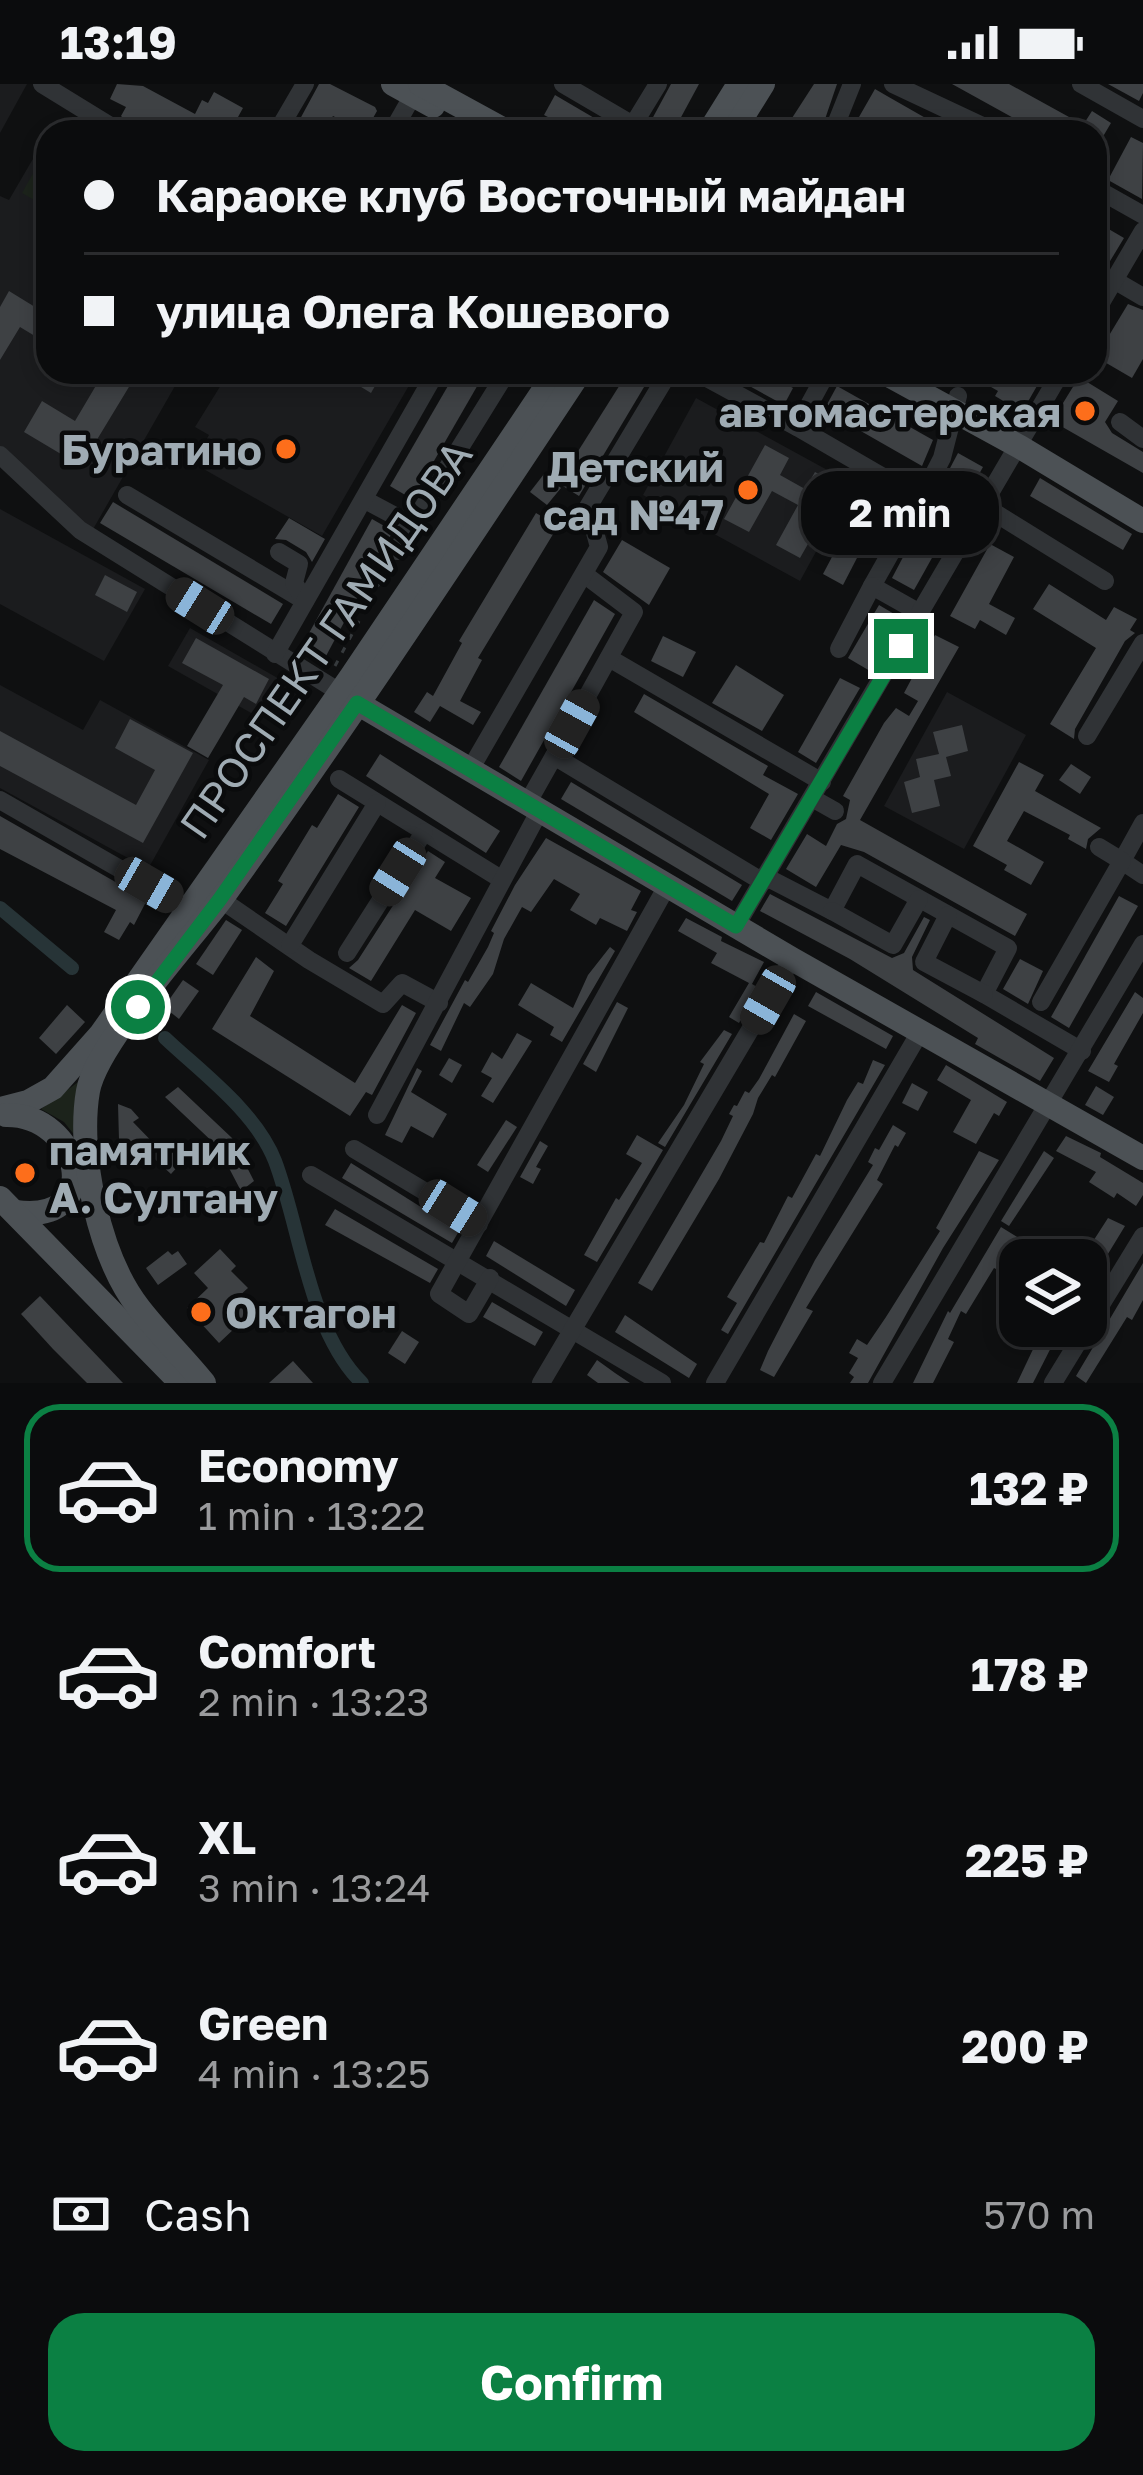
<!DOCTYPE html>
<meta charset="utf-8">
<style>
:root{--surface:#0b0c0d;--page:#191a1b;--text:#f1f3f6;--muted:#9a9b9d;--line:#2b2c2e;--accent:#0b8043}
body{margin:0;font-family:"Golos Text",sans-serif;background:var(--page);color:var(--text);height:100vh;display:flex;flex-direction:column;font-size:45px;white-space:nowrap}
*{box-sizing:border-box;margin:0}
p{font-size:39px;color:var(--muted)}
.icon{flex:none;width:66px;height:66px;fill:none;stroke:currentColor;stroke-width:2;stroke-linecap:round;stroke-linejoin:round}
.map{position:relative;height:1299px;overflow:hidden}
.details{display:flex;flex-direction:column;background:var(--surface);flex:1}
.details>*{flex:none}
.banner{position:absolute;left:36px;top:36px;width:1071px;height:264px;border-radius:36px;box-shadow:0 6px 18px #0003,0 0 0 3px var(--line);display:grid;align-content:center;height:264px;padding:0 48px;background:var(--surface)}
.buttons{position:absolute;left:999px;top:1155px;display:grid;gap:24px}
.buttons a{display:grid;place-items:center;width:108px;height:108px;border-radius:24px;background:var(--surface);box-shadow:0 6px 18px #0003,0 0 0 3px var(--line);font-size:60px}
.end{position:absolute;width:54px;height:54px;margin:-27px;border:15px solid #0b8043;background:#fff;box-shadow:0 0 0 6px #fff}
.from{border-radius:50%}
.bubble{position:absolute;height:84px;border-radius:36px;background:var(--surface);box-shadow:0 6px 18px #0003,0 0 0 3px var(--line);font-size:39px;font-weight:700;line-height:84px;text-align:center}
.car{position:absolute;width:36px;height:72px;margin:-36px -18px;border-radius:15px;box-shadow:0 0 9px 3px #0007;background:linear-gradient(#222 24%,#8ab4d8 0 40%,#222 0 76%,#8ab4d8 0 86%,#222 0)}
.banner b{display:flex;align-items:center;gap:42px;height:114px;font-size:45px}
.banner b+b{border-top:3px solid var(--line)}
.banner i{width:30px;height:30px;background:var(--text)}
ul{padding:21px 0 0;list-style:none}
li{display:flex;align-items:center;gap:36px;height:168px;margin:0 24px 18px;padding:0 24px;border:6px solid transparent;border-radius:36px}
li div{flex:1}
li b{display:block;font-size:45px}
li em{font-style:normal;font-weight:700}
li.on{border-color:var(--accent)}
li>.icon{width:108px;height:108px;stroke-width:1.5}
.pay{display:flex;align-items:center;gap:30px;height:132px;padding:0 48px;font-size:45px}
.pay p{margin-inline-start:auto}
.button{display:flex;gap:24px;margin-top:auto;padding:24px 48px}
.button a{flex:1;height:138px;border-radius:36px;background:var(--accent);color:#fff;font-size:48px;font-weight:700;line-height:138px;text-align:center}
.status{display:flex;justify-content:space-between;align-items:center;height:84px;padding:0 60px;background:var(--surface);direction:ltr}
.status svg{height:33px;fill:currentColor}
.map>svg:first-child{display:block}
</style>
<div class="status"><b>13:19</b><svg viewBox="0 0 49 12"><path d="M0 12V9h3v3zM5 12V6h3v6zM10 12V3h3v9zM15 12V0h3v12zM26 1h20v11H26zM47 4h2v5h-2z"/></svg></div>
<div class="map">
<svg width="1143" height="1299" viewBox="0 0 1143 1299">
<rect width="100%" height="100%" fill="#0f1011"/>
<g fill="#1b1c1e">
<polygon points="0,0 27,0 0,49"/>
<polygon points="48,49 48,288 183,288 92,447 0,363 0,112 9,116"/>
<polygon points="229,288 398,288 411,298 322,452 193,379 209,351 195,343"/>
<polygon points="696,314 853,400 800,497 643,411"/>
<polygon points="0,425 145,505 104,577 0,520"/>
<polygon points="190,544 281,596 260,634 168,582"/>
<polygon points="0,601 83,646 100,616 209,676 148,785 0,704"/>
<polygon points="947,608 1026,651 964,765 884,722"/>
</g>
<g fill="#1c231b">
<polygon points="48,63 48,124 22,109"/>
<polygon points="81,996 80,1058 64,1038 41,1025"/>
</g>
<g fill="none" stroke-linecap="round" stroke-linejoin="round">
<g stroke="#273437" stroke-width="14">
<polyline points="0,824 72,884"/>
<path d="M165,954C202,989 256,1028 275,1077C301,1146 309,1247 362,1299"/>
</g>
</g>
<g fill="#3e4144">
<polygon points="117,0 143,2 195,30 202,16 208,19 214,8 243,24 238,33 242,35 235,48 137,48 121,32 126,23 110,15"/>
<polygon points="319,0 330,0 375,23 377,27 365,48 333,32 323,48 293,48"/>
<polygon points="671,0 699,0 673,48 645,48"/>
<polygon points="814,0 837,0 823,41 818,48 783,48"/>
<polygon points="952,0 1009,0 1069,33 1085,38 1092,27 1111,39 1095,66 1095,48 1039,48"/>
<polygon points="1108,0 1143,0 1143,9 1139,17"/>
<polygon points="875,5 887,12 950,48 885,48 859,33"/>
<polygon points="555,11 613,45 611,48 577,48 544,31"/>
<polygon points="1131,53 1143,59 1142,115 1108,96"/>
<polygon points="1100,140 1124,154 1095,202 1095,149"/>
<polygon points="9,207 48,231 48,260 20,243 0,276 0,223"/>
<polygon points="1128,220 1143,226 1143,275 1132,294 1096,273"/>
<polygon points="104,288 138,288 81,382 24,348 42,317 75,337"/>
<polygon points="352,288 383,288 371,309 348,295"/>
<polygon points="456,288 476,288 483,292 412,415 390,402"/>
<polygon points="628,288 642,288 650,293 579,412 558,399"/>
<polygon points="724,288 764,288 793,304 784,321"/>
<polygon points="965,288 1045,288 1022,328 995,312 998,307"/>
<polygon points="1079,293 1118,317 1105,338 1112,349 1143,368 1143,389 1052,337"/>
<polygon points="837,302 933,356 922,382 824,326"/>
<polygon points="765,361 789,374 780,391 805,405 815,388 841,402 800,474 776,461 798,421 772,407 749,448 724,435"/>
<polygon points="958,369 983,383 914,506 892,494"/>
<polygon points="544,390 561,404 547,421 530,408"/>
<polygon points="1040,394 1132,450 1123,466 1030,412"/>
<polygon points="113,418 283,520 271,540 100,439"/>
<polygon points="536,429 558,442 478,574 482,576 460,617 481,628 473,641 440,622 430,638 414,628 427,608 433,612 462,559 459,557"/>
<polygon points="289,434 325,455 312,478 306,468 286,456 275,455"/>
<polygon points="372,435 393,447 326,572 303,560"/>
<polygon points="852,435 872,445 843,501 823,490"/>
<polygon points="622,456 670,484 649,521 603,488"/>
<polygon points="990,460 1014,473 989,520 1015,534 1006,551 980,536 975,545 950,532"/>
<polygon points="105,491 137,508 127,528 95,511"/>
<polygon points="1049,500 1106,536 1114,523 1137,535 1130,546 1135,549 1125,557 1075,645 1074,655 1050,640 1096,564 1033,525"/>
<polygon points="594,516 615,530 521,697 499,683"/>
<polygon points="879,521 901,534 870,587 848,574"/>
<polygon points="935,551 959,563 860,736 1027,830 1015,852 864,768 841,761 816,803 786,785 807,750 826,762 837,740 846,735 850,716 843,712 884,639 896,624 909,632 918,617 904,609"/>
<polygon points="663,552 696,568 683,593 651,577"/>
<polygon points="196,554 269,595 256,620 244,613 208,674 187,662 223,601 182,579"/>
<polygon points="736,581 784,611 762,647 712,619"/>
<polygon points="840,594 860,604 816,679 798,668"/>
<polygon points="644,610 768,682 763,691 798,710 771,756 750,744 769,710 634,628"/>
<polygon points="130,635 193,669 143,759 0,682 0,647 136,721 155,686 115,664"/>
<polygon points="962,641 968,667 946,673 951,692 934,696 940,722 912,729 904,698 920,693 916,675 939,670 933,648"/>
<polygon points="380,670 500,747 486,769 366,692"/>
<polygon points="1019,678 1044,691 1035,707 1101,744 1088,755 1086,765 1068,755 1070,751 1024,727 1007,757 1044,778 1031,801 1004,786 1007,781 973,762"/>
<polygon points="1071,680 1091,693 1080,710 1059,696"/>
<polygon points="571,698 742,801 732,817 561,715"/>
<polygon points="338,710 359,723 286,842 265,829 283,800 278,797 312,741 317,744"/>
<polygon points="0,732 147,816 134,841 130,838 119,856 104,848 116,826 0,765"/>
<polygon points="546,754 641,807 631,826 637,828 627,847 600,834 596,841 570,826 580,810 554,795 531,828 522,823 504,855 493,890 470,923 464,919 441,967 430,961 465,896 468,898 488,863 494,849 491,847 515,801"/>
<polygon points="428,767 445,778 435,794 471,814 451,847 415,826 371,897 349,884 358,876"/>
<polygon points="770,810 892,874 904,869 924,833 930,836 912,873 913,886 1054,974 1040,997 975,960 978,954 850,875 760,827"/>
<polygon points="1119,812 1138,822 1069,944 1051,933"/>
<polygon points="686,834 722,853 721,857 764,878 752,900 759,904 739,939 729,933 749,899 711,879 717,869 678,847"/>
<polygon points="226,836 242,846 213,891 196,880"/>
<polygon points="610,863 615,867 562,958 550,951 554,943 518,921 531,899 573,924 588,891"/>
<polygon points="256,873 274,887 250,932 355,999 402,921 416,929 372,1011 366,1008 350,1032 212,945"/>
<polygon points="1020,875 1043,887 1028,920 1003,905"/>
<polygon points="183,896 199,907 179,935 164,923"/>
<polygon points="816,908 893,952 886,965 808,922"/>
<polygon points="1135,908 1143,914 1143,929 1114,980 1118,982 1109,998 1088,987"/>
<polygon points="617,918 628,924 596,988 583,980"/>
<polygon points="67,921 85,938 56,970 39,954"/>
<polygon points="794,930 806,937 775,993 772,991 758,1014 753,1030 719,1095 652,1207 638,1199 721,1057 733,1032 729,1030 734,1021 737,1022 745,1007 749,1009 759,995"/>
<polygon points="724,946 732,950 665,1063 658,1059 684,1021 704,980 700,978"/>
<polygon points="517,949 532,957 493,1019 481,1012 492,994 481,988 492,968 502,975"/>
<polygon points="449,974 462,981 452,999 439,991"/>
<polygon points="873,976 885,981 728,1250 721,1246 737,1219 727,1213 760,1158 764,1159 788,1112 792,1114 816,1070 820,1072 847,1016 858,998 863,1000"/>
<polygon points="946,981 1007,1018 999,1032 994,1029 976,1060 953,1048 971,1016 937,996"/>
<polygon points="417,984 422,987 411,1008 447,1030 433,1054 411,1042 402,1059 385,1051"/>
<polygon points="912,999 928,1008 918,1027 902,1019"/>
<polygon points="1096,1002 1114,1013 1103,1031 1085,1021"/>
<polygon points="178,1003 232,1054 254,1097 241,1107 218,1063 165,1013"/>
<polygon points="118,1020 131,1025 139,1034 133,1038 163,1069 174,1057 189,1070 171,1090 147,1068 139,1076 119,1056"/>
<polygon points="506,1036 517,1043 488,1088 477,1081"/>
<polygon points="893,1041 906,1049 898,1063 895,1061 877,1096 883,1100 806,1224 813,1227 774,1293 760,1286 768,1267 815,1176 873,1081 868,1078 875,1064 879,1066"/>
<polygon points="637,1051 663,1066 597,1178 584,1171 616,1114 619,1116 642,1079 626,1070"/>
<polygon points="1066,1052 1101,1069 1100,1073 1143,1099 1143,1111 1136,1122 1117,1109 1114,1114 1089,1098 1096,1088 1056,1067"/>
<polygon points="540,1057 548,1062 536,1083 541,1085 533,1100 520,1093"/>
<polygon points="979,1067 999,1076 943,1164 868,1299 850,1299 854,1293 849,1289 858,1274 849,1269 857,1255 867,1261 886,1233 940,1147 936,1144"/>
<polygon points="1044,1067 1054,1074 1009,1142 1001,1137"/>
<polygon points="351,1079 459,1147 452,1159 342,1094"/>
<polygon points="335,1125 438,1185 430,1199 325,1141"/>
<polygon points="1108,1134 1125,1142 1086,1206 1086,1176 1081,1176"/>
<polygon points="1001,1143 1019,1154 1002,1188 994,1184 966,1230 961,1227 948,1255 954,1258 933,1299 913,1299 948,1227 950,1229"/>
<polygon points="494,1157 575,1206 566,1222 486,1172"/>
<polygon points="220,1165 236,1182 231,1187 248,1204 238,1213 252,1228 219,1259 187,1224 208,1204 194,1189"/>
<polygon points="168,1167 172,1171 178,1167 187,1180 158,1201 146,1184"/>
<polygon points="1143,1179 1143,1216 1132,1236 1127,1233 1086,1299 1076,1292"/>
<polygon points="40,1212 123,1299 87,1299 53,1265 21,1230"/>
<polygon points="492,1218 543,1248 535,1262 483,1233"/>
<polygon points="625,1231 697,1280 689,1294 615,1248"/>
<polygon points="1044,1242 1062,1242 1033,1299 1017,1299"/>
<polygon points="402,1247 419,1258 405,1280 388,1269"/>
<polygon points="597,1276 615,1289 630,1299 598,1299 587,1291"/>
<polygon points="293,1277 313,1299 269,1299"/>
</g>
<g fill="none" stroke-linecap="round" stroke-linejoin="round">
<polyline stroke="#363a3d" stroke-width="3" stroke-dasharray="6 9" stroke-linecap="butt" points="335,582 390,479"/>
<g stroke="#303336" stroke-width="18">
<polyline points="42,0 120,48"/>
<polyline points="563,0 633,41 658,0"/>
<polyline points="893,0 995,48"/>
<polyline points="1081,0 1143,35"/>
<polyline points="277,48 305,0"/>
<polyline points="392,48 413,11"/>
<polyline points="851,48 836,40 852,0"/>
<polyline points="1095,104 1143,131"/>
<polyline points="1114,196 1143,213"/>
<polyline points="1095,229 1143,147"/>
<polyline points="696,288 797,343 827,288"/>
<polyline points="1120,338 1143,355"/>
<polyline points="797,343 921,415 942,374 958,312"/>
<polyline points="0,371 80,446 349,614"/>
<polyline points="127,411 305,517"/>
<polyline points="365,416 412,441 505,291 500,288"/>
<polyline points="984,422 1105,497"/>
<polyline points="397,467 412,441"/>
<polyline points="279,468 299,480 294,499 305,517"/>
<polyline points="920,529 872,502 921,415"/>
<polyline points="839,565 872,502"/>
<polyline points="275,570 436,288"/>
<polyline points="609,574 822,698"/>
<polyline points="1087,652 1143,559"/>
<polyline points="554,672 634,528 584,490"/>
<polyline points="471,684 599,463 588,423 669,288"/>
<polyline points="339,695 501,795"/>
<polyline points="812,714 835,727"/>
<polyline points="0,716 186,823"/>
<polyline points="528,718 554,672 763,798"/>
<polyline points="1143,739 1122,777 1143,791"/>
<polyline points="766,793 832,827 857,780 1008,864 984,910 1082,967"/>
<polyline points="220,815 309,876 383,920 402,899 439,919"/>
<polyline points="832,827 893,861 919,815"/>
<polyline points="948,831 924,878 984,910"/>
<polyline points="736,842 1061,288"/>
<polyline points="290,861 377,719"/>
<polyline points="347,869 424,748"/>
<polyline points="1041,918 1122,777 1099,763"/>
<polyline points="377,1031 540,726"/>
<polyline points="354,1065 479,1140"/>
<polyline points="311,1091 662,1299"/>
<polyline points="490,1194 469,1230 439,1210 667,802"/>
<polyline points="541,1299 792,875"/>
<polyline points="715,1299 920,948"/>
<polyline points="882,1299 1143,860"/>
<polyline points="1053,1299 1143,1152"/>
</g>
<g stroke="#4c5155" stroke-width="24">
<polyline points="393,0 433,22"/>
<polyline points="420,0 508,48"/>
<polyline points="709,48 739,0"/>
<polyline points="733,48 763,0"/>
<polyline points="883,288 1020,363 1143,437"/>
<polyline points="357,619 792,875 1143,1074"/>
<polyline points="0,1025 28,1018 53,1004 101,950 351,593 556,288"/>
<path d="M6,1031C81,1030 107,1141 15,1128"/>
<polyline points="0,1114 181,1299"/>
<path d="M204,1299C183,1273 159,1250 139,1224C99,1173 77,1070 88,1007C96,960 190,857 222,814C346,642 463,464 580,288"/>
</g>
</g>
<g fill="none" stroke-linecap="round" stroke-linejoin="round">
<polyline stroke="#0b8043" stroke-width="15" points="138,923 220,815 357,619 736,842 901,562"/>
</g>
<g fill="#fd6e1b" stroke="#0a0b0c" stroke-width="4.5">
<circle cx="1085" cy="327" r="12"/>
<circle cx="286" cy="365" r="12"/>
<circle cx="748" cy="406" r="12"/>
<circle cx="25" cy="1089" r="12"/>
<circle cx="201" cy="1228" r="12"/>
</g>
<g text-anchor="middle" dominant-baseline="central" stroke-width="9" stroke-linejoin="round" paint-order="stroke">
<g font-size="42" font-weight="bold" fill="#9fabb3" stroke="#0a0b0c" text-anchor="end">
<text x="1061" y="327">автомастерская</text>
<text x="262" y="365">Буратино</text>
<text x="724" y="382">Детский<tspan x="724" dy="48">сад №47</tspan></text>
<text x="49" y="1065" text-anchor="start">памятник<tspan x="49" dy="48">А. Султану</tspan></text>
<text x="225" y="1228" text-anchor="start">Октагон</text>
</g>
<g font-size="42" fill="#9fabb3" stroke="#0a0b0c">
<text transform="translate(325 555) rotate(-55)">ПРОСПЕКТ ГАМИДОВА</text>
</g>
</g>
</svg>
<div class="buttons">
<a><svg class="icon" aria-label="layers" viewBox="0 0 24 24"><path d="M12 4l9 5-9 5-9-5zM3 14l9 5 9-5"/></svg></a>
</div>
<i class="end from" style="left:138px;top:923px"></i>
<i class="end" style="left:901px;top:562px"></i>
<div class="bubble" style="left:801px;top:387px;width:198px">2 min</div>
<i class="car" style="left:200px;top:522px;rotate:302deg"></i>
<i class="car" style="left:572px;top:640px;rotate:29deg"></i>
<i class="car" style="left:398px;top:788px;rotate:212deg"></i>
<i class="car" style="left:149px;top:801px;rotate:120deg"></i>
<i class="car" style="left:768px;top:916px;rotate:210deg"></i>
<i class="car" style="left:453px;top:1124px;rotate:122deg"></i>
<div class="banner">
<b><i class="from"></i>Караоке клуб Восточный майдан</b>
<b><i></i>улица Олега Кошевого</b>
</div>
</div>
<section class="details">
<ul>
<li class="on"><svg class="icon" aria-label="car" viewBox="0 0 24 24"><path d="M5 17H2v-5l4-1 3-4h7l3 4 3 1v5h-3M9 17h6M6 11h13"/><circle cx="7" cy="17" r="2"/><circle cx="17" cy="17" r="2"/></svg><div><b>Economy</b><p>1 min · 13:22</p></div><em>132 ₽</em></li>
<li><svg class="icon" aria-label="car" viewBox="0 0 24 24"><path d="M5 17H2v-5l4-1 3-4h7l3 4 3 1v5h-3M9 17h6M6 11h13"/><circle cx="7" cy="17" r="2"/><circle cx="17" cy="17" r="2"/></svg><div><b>Comfort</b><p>2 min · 13:23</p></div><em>178 ₽</em></li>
<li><svg class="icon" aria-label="car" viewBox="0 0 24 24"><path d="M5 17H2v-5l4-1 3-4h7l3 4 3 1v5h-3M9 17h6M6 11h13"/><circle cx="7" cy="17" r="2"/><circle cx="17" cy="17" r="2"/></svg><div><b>XL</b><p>3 min · 13:24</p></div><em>225 ₽</em></li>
<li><svg class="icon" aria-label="car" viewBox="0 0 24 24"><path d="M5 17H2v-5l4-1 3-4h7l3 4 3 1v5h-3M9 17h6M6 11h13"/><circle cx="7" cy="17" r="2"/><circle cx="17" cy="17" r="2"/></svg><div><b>Green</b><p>4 min · 13:25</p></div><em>200 ₽</em></li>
</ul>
<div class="pay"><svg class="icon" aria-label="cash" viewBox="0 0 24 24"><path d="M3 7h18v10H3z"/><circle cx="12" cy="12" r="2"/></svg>Cash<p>570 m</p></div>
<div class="button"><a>Confirm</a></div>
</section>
